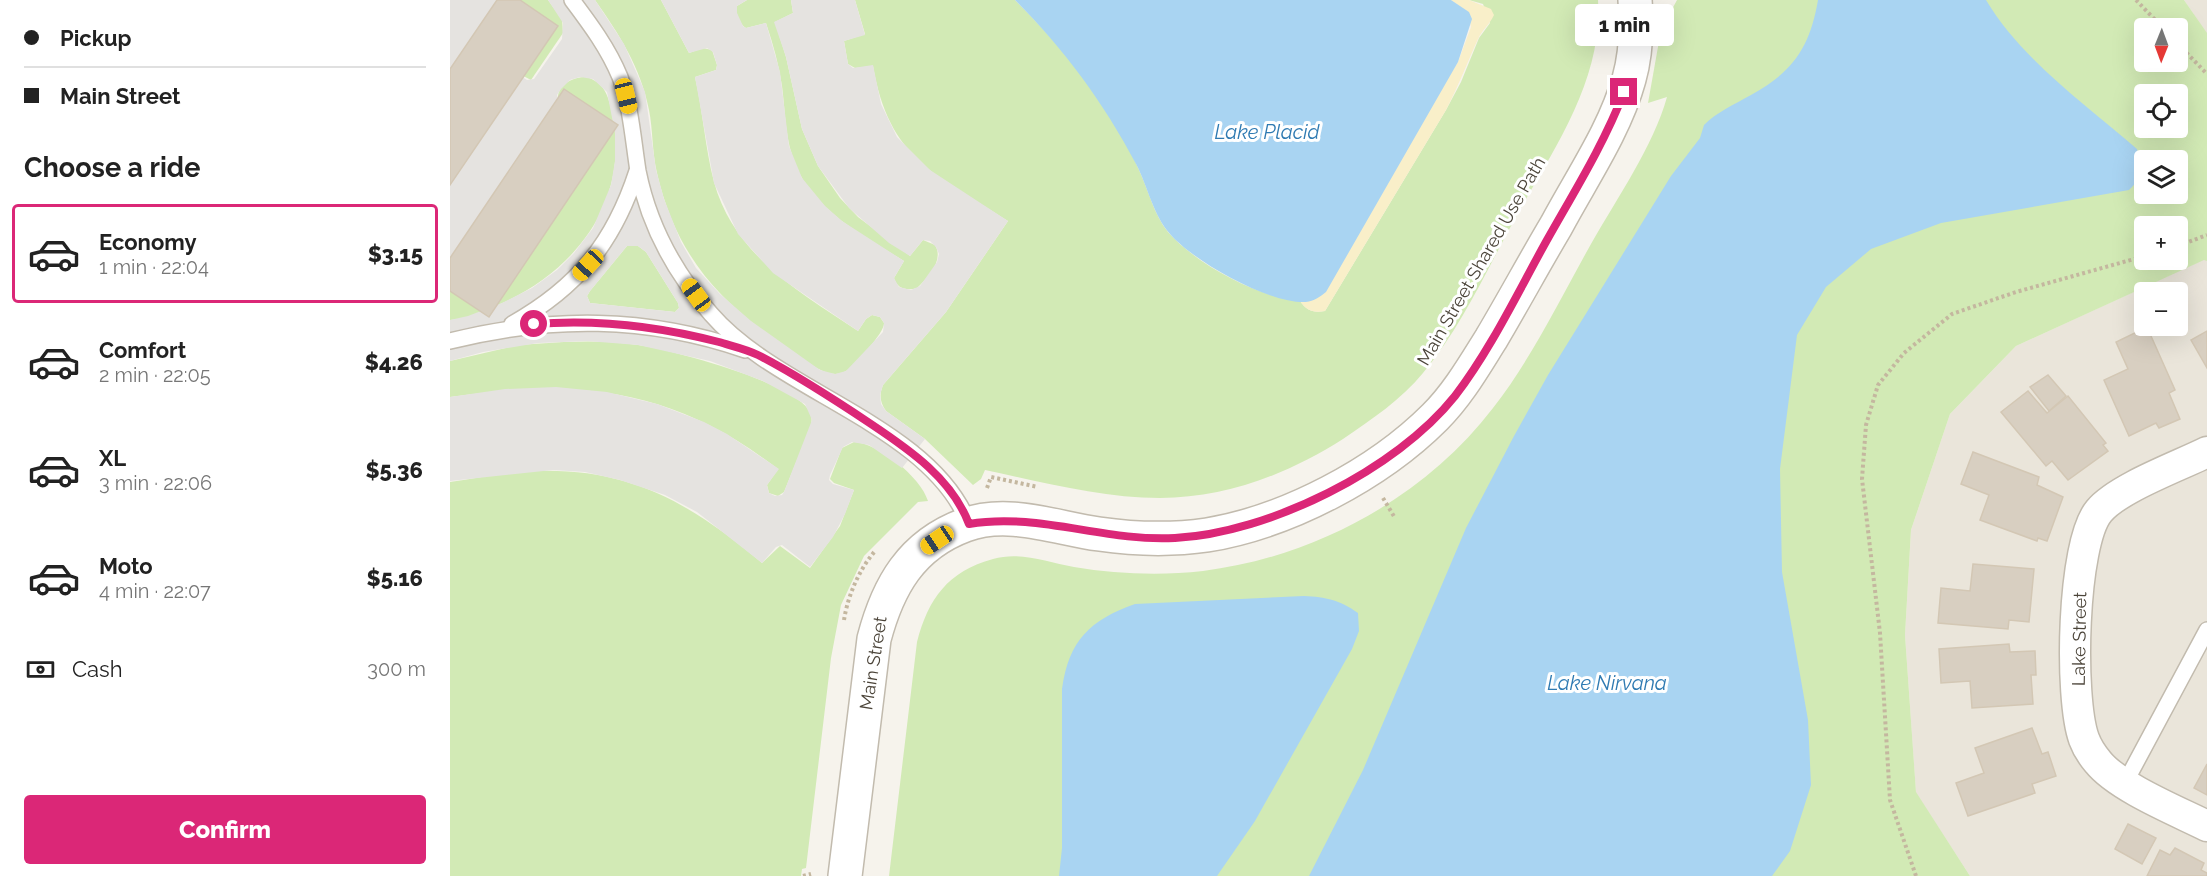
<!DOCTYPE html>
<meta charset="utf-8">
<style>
:root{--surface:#fff;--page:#f2f2f2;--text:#222;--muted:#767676;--line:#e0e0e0;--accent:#db2777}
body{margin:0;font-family:Raleway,sans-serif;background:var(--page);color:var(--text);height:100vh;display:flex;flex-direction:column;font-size:22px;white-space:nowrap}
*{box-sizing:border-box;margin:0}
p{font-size:20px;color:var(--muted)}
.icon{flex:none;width:33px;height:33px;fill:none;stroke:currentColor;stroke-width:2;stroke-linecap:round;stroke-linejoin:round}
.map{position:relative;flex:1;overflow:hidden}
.side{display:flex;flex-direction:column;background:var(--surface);width:450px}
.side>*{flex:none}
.guide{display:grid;align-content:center;height:132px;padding:0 24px;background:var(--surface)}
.needle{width:39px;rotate:181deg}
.tools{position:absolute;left:1684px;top:18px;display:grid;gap:12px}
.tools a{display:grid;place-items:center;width:54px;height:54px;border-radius:6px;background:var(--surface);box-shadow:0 6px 24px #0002;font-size:30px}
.end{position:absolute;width:27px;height:27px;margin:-14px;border:8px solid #db2777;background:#fff;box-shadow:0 0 0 3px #fff}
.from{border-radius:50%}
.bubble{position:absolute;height:42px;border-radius:6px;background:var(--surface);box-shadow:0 6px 24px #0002;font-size:20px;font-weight:800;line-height:42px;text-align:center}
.car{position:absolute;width:18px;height:36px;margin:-18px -9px;border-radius:8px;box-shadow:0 0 4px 2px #0007;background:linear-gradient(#f5c518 24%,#345 0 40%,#f5c518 0 76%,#345 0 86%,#f5c518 0)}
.guide b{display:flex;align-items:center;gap:21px;height:57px;font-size:22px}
.guide b+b{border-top:2px solid var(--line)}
.guide i{width:15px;height:15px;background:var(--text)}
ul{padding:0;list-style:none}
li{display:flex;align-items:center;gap:18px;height:99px;margin:0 12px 9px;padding:0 12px;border:3px solid transparent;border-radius:6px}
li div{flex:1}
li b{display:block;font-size:22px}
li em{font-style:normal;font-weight:800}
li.current{border-color:var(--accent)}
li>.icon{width:54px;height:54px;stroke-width:1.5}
h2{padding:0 24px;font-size:27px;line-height:72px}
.pay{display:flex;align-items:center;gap:15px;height:66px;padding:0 24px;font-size:22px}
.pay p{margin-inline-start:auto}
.primary-button{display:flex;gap:12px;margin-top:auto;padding:12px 24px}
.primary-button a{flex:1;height:69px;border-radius:6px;background:var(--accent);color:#fff;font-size:24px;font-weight:800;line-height:69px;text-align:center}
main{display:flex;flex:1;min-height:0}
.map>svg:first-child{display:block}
</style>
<main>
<section class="side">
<div class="guide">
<b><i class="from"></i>Pickup</b>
<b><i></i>Main Street</b>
</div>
<h2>Choose a ride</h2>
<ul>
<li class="current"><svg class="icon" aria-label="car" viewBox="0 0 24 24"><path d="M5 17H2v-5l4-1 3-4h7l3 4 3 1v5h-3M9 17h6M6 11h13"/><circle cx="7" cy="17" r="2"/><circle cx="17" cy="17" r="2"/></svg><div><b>Economy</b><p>1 min · 22:04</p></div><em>$3.15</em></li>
<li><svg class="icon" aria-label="car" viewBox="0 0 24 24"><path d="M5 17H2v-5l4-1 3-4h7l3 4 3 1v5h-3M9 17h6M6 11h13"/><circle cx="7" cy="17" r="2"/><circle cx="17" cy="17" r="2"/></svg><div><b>Comfort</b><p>2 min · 22:05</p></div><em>$4.26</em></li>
<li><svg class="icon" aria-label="car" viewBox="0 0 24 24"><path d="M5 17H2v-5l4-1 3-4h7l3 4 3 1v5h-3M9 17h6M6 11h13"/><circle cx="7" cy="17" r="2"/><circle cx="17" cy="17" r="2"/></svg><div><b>XL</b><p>3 min · 22:06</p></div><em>$5.36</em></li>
<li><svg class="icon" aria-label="car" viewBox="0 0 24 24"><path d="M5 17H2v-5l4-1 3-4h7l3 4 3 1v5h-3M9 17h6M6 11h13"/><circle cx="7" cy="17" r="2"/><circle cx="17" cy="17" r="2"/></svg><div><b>Moto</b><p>4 min · 22:07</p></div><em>$5.16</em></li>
</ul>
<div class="pay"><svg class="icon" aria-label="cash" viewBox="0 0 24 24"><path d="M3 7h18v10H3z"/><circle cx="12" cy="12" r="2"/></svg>Cash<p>300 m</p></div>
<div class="primary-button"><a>Confirm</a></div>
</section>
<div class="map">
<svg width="1757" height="876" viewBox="0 0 1757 876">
<rect width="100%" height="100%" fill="#f6f3ec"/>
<g fill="#eae5da" fill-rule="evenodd">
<polygon points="1734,0 1757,0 1757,34"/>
<path d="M1757,258V876H1520L1466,793L1455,635L1461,530L1500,414L1566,346ZM1695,292H1728V326H1695Z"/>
</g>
<g fill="#d2eab5" fill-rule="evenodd">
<polygon points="49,0 98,0 112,19 113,33 81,80 58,68"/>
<path d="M145,0H211L239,53L253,48L262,50L267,65L266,70L245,77C253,112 255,147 264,182C284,255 349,292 408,331L416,319L422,315L430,317L434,323C435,332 405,365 396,371C380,381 359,363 347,355C274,307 227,260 207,173C202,152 203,130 199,110C191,68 169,34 145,0Z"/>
<path d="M297,0H341L343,13L325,22L336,57L352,129L368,166L390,198L408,217L460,256L473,240L485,245C494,260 479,277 467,288C457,291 447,289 444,278L454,261C412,235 357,207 342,155C335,133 335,109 332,86C329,65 323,44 316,23L296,28C290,25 285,13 287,6Z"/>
<path d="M405,0H565C598,33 631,70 656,109C668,128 680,149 689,170C698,189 704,215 718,232C746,264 807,297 850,301C857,311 863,313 875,311L996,110L1011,82L1029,38L1040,23L1033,4L1019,0H1148C1153,79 1105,147 1068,213C1038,267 1013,325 973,373C952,399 921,420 893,439C838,474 776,498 710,498C652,498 592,482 535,470L531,479L523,485L475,439L436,411C430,402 429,395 433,385L496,312L558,221C485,174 439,159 423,66L405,68L398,64L394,41L415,34Z"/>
<path d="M1227,0H1734L1757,33V261L1754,260L1566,346L1500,414L1461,530L1455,635L1466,792L1520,876H439L467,642C478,599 498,571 543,559C570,551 597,562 624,567C666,574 710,576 753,571C865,557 974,498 1043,408C1082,358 1110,299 1141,244C1166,200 1204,145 1217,97L1198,103L1211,30ZM1695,28H1728V62H1695ZM1695,94H1728V128H1695ZM1695,160H1728V194H1695ZM1695,226H1728V260H1695Z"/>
<path d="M136,77C154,82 158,95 162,112C180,197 131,265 57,301C39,309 20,319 0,320V266L108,101C106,85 123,77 136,77Z"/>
<polygon points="177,246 188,246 196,252 228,303 229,308 225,312 140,303 137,296 140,291"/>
<path d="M114,342C139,341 163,341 188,345C222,350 339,381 358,409C362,414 362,420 361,426L334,492L328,496L319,493L317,485L328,469C221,387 129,379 0,397V361L68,345Z"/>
<path d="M404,442C428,443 471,477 478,501L468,502L414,556L391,605L381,658L356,868L352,869L351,876H0V482C29,478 57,472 86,471C181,468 242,504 312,563L330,546L360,568L390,526L404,490L384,483L380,479L392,448Z"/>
</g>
<path fill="#f9efc9" d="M1001,0H1019L1041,9L1044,15C1040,24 1032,30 1028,39C1017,63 1008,87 996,110L875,311C863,313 857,311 850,301L857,302L1008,62L1021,27L1018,12Z"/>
<g fill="#e5e3e0" fill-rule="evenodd">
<polygon points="0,0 49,0 0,114"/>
<path d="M98,0H145L174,44L195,92L206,170L214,199L231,242L246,268L270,294L301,321L370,370L385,374L396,371L433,332L434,323L430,317L422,315L416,319L408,331L323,273L288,234L264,183L245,77L266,70L267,65L263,52L257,48L239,53L211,0H297L287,6V13L293,26L296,28L316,23L330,72L339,146L352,178L375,206L392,221L454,261L444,278L449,287L461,290L470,286L487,262L489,254L486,247L480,241L473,240L460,256L439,243L399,208L368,166L352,129L336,57L324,22L343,13L341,0H405L415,35L394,41L398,64L403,68L423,65L431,104L447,137L480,170L558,221L496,312L433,385L430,395L431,404L436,411L475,439L452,468L419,445L402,442L393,447L380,475L379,480L383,484L404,490L395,514L383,537L360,567L332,545L326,547L312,563L247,512L215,495L170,480L135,472L103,470L0,481V397L55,389L106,387L157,392L207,404L254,422L277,434L329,469L317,485L319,493L325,496L332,495L334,492L362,420L355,404L313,381L260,361L188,345L137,341L88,343L33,352L0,361V320L18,316L52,303L82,288L107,270L124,253L143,228L161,185L165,161V133L157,92L143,79L130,77L120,80L111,89L107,95L108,101L0,266V154L58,68L77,80L84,79L112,39L113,23ZM177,246H188L196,252L228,303L229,308L225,312L140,303L137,296L140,291Z"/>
</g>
<g fill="#a9d4f2">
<path d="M565,0H1001L1019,12L1022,19L1008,62L876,292C870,297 864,301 856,302C819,304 743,261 720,234C703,215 698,187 686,164C654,103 614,49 565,0Z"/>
<path d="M1368,0H1536C1572,60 1635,104 1687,149C1693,168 1694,176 1679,190L1491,223L1421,249L1376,287L1347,335L1330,469L1332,572L1358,720L1361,785L1340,851L1322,876H859L913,770L1016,528L1064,436L1098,375L1221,176L1250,138L1254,125C1267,112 1285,104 1301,95C1343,72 1360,47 1368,0Z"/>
<path d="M854,596C876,597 890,600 908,613L909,631L902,649L805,821L767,876H609L612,848V689C619,640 640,620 685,604Z"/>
</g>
<g fill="#d8cfc1" stroke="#d3c7b4" stroke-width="1.5">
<polygon points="47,0 70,0 108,26 0,185 0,69"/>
<polygon points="114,89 168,125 39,317 0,291 0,258"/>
<polygon points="1697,327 1725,390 1719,393 1730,419 1709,428 1706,423 1679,436 1654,380 1678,369 1666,342"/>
<polygon points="1757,331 1757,368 1741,340"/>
<polygon points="1598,375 1616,396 1599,411 1580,387"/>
<polygon points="1578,391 1597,413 1618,396 1656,443 1653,445 1658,451 1618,480 1602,461 1596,466 1551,412"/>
<polygon points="1523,452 1589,477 1587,485 1613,497 1597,541 1588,538 1587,541 1530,520 1539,495 1511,484"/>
<polygon points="1523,564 1584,569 1579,622 1559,620 1558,629 1488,623 1491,588 1520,591"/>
<polygon points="1559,644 1560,652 1585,651 1586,675 1581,675 1583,704 1522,708 1520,681 1491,683 1489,649"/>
<polygon points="1582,728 1592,754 1598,752 1606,776 1582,784 1585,793 1518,816 1506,783 1534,773 1525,748"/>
<polygon points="1757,764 1757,795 1744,788"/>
<polygon points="1678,824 1706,838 1692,864 1665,849"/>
<polygon points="1725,848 1754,863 1751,870 1757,873 1757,876 1697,876 1710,850 1720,855"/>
</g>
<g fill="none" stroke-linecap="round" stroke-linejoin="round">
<g stroke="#c2bbae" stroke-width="18">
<g id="service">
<path d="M122,0C140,24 158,48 170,77C181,107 183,139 188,171C199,226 224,272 261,314C328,392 480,425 519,524"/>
<path d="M62,324C128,287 164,242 187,171"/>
<path d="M0,341C101,316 196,316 295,350"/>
<polyline points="1675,783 1757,630"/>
</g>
</g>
<g stroke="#c2bbae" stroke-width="33">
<path id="minor" d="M1757,452C1729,466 1668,488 1649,511C1622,543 1619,698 1634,739C1637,747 1642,755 1648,762C1668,787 1727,811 1757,826"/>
</g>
<g stroke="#c2bbae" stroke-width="36">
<path id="tertiary" d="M395,876L424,639C438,586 461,545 515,525C558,509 606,528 649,534C684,539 722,540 757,535C837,522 928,474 985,417C1008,394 1024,366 1041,339C1063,302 1084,263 1106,226C1131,179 1165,130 1179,79C1186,54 1187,26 1185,0"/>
</g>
<g stroke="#c4b79f" stroke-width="4" stroke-dasharray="3 3" stroke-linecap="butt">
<polyline points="1686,0 1713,28"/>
<polyline points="1728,44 1757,74"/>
<polyline points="1728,246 1757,235"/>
<polyline points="537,488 541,477 588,487"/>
<polyline points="933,498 945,518"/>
<path d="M394,620C398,595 409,570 425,551"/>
<polyline points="353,876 361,874"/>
<polyline points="1466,876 1440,800 1430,633 1412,479 1416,425 1428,385 1454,353 1502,314 1566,292 1695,256"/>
</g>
<use href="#service" stroke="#fff" stroke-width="15"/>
<use href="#minor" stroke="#fff" stroke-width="30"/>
<use href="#tertiary" stroke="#fff" stroke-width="33"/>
</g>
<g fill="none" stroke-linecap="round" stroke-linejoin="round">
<path stroke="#db2777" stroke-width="8" d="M84,324C146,319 208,326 269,342C282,346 296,349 308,355C347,375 385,400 421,424C460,450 502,479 519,524C588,512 654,542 725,538C819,533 946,470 1005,396C1041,349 1068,292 1097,240C1124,192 1154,144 1174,92"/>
</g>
<g text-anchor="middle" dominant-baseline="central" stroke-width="6" stroke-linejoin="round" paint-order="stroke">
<g font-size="18" fill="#4b4439" stroke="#fff">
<text transform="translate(1031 261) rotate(-60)">Main Street Shared Use Path</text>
<text transform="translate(1629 639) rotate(-89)">Lake Street</text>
<text transform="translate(423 663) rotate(-81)">Main Street</text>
</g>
<g font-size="20" font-style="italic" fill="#2e7ab2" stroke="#fff">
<text x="817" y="132">Lake Placid</text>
<text x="1157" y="683">Lake Nirvana</text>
</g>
</g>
</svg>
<div class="tools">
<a><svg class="needle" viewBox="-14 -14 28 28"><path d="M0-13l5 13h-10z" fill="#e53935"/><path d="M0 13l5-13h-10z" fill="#767676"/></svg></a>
<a><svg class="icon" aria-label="locate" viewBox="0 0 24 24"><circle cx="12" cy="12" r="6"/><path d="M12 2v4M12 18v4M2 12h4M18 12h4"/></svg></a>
<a><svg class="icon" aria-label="layers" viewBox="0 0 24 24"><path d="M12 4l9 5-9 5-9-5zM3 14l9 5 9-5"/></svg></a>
<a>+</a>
<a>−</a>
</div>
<i class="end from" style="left:84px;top:324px"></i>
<i class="end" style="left:1174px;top:92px"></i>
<div class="bubble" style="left:1125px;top:4px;width:99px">1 min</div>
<i class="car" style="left:176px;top:96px;rotate:166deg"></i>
<i class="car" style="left:138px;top:265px;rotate:223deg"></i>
<i class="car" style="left:246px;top:295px;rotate:324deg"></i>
<i class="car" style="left:487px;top:540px;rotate:236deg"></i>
</div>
</main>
